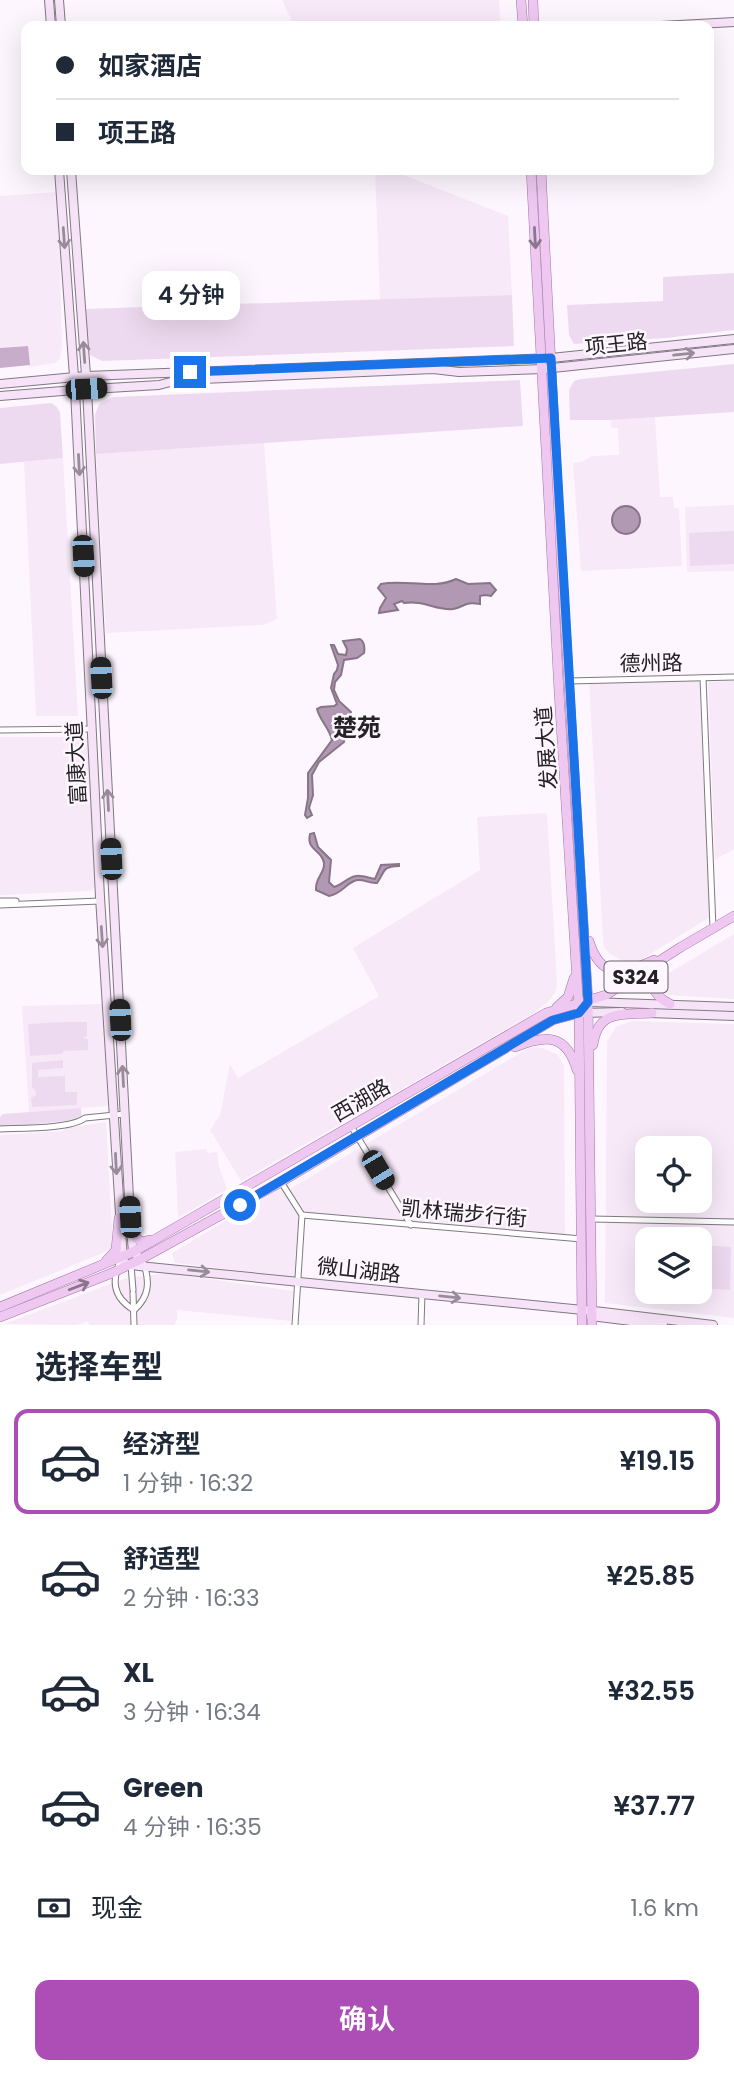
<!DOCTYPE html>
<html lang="zh">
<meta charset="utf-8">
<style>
:root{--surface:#fff;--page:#f2f2f3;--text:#1f2937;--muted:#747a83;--line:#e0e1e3;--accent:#ad4db6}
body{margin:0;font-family:Poppins,"Noto Sans SC",sans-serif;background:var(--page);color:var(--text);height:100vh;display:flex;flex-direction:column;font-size:26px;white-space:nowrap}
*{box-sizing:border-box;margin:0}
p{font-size:23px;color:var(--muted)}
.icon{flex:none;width:38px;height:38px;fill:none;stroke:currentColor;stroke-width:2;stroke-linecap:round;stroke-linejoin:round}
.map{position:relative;height:1325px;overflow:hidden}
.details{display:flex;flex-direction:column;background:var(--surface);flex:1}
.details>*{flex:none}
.banner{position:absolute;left:21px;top:21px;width:693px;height:154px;border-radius:14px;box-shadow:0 7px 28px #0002;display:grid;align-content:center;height:154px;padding:0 35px;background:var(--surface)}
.buttons{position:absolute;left:635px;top:1136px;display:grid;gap:14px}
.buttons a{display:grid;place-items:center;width:77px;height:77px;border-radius:14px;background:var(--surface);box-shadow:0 7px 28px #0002;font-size:35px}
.end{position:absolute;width:32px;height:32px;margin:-16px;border:9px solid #1a73e8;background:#fff;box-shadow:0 0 0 4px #fff}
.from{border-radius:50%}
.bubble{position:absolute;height:49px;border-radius:14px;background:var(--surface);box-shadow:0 7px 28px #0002;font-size:23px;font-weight:600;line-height:49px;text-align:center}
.car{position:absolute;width:21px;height:42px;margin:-21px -10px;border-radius:9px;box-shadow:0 0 5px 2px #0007;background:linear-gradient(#222 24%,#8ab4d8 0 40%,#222 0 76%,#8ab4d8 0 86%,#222 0)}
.banner b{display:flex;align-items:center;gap:24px;height:66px;font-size:26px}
.banner b+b{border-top:2px solid var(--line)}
.banner i{width:18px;height:18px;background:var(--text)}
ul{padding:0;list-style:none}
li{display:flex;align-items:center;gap:21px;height:105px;margin:0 14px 10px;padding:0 21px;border:4px solid transparent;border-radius:14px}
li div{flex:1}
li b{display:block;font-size:26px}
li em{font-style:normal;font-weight:600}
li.selected{border-color:var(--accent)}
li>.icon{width:63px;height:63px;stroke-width:1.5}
h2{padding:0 35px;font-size:32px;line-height:84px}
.pay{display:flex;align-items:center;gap:18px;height:77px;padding:0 35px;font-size:26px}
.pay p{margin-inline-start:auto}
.primary-button{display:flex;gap:14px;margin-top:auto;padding:14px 35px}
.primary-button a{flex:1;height:80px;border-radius:14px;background:var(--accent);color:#fff;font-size:28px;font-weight:600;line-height:80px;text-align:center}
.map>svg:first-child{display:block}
</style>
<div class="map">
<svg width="734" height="1325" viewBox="0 0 734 1325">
<rect width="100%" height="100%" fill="#fef6ff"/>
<g fill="#f7e9f8" fill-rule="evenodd">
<polygon points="282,0 499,0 500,24 450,26 294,26"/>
<polygon points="375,170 391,170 508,216 512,295 380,300"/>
<polygon points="58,192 62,346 60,359 55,363 29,367 28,346 0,348 0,196"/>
<polygon points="655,417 660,497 673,497 674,508 679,508 682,566 581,571 573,463 581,462 592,456 619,455 618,428 611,428 611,420"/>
<polygon points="264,442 277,619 263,625 106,633 96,454"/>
<polygon points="63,458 78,716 36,716 24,462"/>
<polygon points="734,505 734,571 687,572 685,507"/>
<polygon points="699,678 710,917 642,959 637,961 623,961 610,954 604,947 603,941 589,680"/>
<polygon points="734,681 734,849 715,860 708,682"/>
<polygon points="0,737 87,737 95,886 91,891 0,895"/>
<polygon points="547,813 557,982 556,991 549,1001 534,1013 241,1181 210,1130 220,1115 230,1064 238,1078 379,996 353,948 480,870 477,817"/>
<polygon points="734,934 734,999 668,995 665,994 660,984 664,976"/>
<polygon points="102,1004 108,1106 29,1112 22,1006"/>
<path d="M632,1021L734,1024V1318L605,1303L607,1042L616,1027ZM648,1148H700V1200H648ZM648,1239H700V1292H648Z"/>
<polygon points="535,1047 543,1048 558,1055 564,1066 565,1235 307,1214 290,1189 527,1049"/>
<polygon points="106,1122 113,1247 105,1252 0,1295 0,1135 63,1131 66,1128"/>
<polygon points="206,1149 207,1153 217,1152 219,1167 227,1189 178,1218 175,1152"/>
<polygon points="280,1188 299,1217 295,1277 175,1263 172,1253"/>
<polygon points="169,1273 293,1291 291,1321 177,1310 177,1319 174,1325 89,1325 88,1321 77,1325 4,1324 126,1278"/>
</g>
<g fill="#eedaf0">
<polygon points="734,273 734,330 666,338 574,344 569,335 567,305 663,301 663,277"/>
<polygon points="512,295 514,346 102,361 90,355 84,309"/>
<polygon points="734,364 734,412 611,420 570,420 569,390 574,381 581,379"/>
<polygon points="520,380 523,426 96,454 95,415 99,404 113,397"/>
<polygon points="51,403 57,407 60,413 63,458 0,464 0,408"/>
<polygon points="734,531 734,564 690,566 689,533"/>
<polygon points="66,1022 87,1022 87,1036 84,1037 84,1039 88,1039 88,1050 63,1051 62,1054 30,1056 28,1024"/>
<polygon points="63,1060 63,1068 38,1070 38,1077 65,1076 65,1092 77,1092 77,1105 32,1107 31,1098 36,1095 35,1090 32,1087 32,1063"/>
<polygon points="81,1108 82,1119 0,1128 0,1117 3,1114"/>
<polygon points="700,1245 731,1247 730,1290 700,1288"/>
</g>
<polygon fill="#c7adc9" points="28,346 30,365 0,368 0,348"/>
<g fill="#b198b3" stroke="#877588" stroke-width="2">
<circle cx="626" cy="520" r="14"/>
<path d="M456,579L468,584L490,583L496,590L491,596L485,595L480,596V604C464,601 465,607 453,609C436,611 425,600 404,603L402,601L394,604L398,610L379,613L380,608L386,598L378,588L381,584C405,579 434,590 456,579Z"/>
<path d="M360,639C365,642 365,647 364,653L357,658L344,660L341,675L335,682L334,690L339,701L351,712L350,715L352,720L347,727L344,742L319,762L312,775L313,795L309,808L312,815L307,818L305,815L308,798V773L332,740C329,727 320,721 317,709L321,707L334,706L337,704L331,688L334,674L337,670L338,665L331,645H334L338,654L346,655L347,649L343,641Z"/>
<path d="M314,833L318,847L331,860L329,882L334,887C342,885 348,877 356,876C362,875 369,878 375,879L381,865L399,864V866C381,867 386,870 377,883C368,884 362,877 354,881C343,886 343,893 329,896L316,890C315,877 325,874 324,863C322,849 306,851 310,834Z"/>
</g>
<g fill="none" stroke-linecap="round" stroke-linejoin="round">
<g stroke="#807980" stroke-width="7">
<g id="street">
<polyline points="703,678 713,928"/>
<polyline points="569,681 734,677"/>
<polyline points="0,730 92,729"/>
<polyline points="0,901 16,901"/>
<polyline points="0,905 100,901"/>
<polyline points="351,1126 411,1225"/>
<path d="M0,1129C20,1128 71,1129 85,1118L125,1114"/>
<polyline points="281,1182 302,1215 295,1325"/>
<polyline points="302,1215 582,1239"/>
<polyline points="592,1219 734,1222"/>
<path d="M122,1258C111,1279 112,1297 134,1310C149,1297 150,1283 144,1264"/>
<polyline points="131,1265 133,1290"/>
<polyline points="133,1293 134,1325"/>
<polyline points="421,1325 422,1294"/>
</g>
</g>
<g stroke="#807980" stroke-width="10">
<g id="secondary">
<polyline points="49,0 51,26"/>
<polyline points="59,0 61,26"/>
<polyline points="661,26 734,22"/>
<polyline points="59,170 75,390 100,897 123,1261 127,1264 139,1266 603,1312 713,1325"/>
<polyline points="71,170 87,389 130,1217 133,1252 141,1259"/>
<polyline points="0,384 86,376 551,358 734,339"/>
<polyline points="0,396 75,390 159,385 178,380 433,369 459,372 543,369 734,349"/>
<polyline points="590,1002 734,1007"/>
<polyline points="582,1013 622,1012"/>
<polyline points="649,1013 734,1016"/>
<polyline points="591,1316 663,1325"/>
</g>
</g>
<g stroke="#a076a3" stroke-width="10">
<g id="primary">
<polyline points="521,0 523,26"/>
<polyline points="533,0 534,26"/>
<polyline points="531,170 559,692 579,1013 582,1325"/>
<polyline points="541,170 559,520 588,1001 592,1325"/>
<path d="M589,941C601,980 623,974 654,960"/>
<path d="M662,965C646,980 652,995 670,1004"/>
<polyline points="557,1007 568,997 574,978"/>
<path d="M593,1045C598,1009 622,1015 652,1013"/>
<path d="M515,1047C546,1035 566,1033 577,1070"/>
<polyline points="130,1217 137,1239 143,1242 149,1240"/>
<polyline points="106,1261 116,1250 119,1218"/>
<polyline points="0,1307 133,1252 546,1013 606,995 681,947 734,916"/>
<polyline points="0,1317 112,1273 141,1259 281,1182 553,1020 579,1013"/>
</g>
</g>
<use href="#street" stroke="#fff" stroke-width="5"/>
<use href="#secondary" stroke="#f6e3f8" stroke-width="8"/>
<use href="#primary" stroke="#eec8f1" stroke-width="9"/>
</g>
<defs><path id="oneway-shaft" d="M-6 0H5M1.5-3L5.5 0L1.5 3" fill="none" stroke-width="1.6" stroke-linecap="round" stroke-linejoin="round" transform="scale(1.75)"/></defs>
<g stroke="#988c99">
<use href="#oneway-shaft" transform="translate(64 238) rotate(86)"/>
<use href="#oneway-shaft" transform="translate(84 352) rotate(-94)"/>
<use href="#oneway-shaft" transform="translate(684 354) rotate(-6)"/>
<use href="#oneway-shaft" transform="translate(79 465) rotate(87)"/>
<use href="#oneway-shaft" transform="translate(108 800) rotate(-93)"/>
<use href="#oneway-shaft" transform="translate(102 937) rotate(86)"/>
<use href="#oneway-shaft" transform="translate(123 1076) rotate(-93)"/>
<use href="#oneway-shaft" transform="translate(116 1164) rotate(87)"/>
<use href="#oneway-shaft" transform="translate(199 1271) rotate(6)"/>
<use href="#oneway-shaft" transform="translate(450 1297) rotate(6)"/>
</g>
<g stroke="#8a758b">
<use href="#oneway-shaft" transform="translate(535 238) rotate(87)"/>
<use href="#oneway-shaft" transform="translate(79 1286) rotate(-21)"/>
</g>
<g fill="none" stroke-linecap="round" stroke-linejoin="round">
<polyline stroke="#1a73e8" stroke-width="9" points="190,372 551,358 588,1002 579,1013 553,1020 240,1205"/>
</g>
<g text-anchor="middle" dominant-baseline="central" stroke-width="5" stroke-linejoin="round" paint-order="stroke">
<rect fill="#fef6ff" stroke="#666266" stroke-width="2" x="604.5" y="961.5" width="63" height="31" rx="5"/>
<g font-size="19" font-weight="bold" fill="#252225">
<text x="636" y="977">S324</text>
</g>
<g font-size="21" fill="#252225" stroke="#fef6ff">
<text transform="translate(616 344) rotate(-6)">项王路</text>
<text transform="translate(651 663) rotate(-1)">德州路</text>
<text transform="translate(546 748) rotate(-94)">发展大道</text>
<text transform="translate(76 763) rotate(-93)">富康大道</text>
<text transform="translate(361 1100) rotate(-30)">西湖路</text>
<text transform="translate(464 1213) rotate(5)">凯林瑞步行街</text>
<text transform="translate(359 1270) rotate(6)">微山湖路</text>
</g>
<g font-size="24" font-weight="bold" fill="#252225" stroke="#fef6ff">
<text x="357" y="727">楚苑</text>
</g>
</g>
</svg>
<div class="buttons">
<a><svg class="icon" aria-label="locate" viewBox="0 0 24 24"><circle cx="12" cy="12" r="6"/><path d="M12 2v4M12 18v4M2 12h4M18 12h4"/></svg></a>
<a><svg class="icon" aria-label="layers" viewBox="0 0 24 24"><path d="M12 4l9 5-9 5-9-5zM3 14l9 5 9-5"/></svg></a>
</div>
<i class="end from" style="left:240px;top:1205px"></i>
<i class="end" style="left:190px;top:372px"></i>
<div class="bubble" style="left:142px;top:271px;width:98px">4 分钟</div>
<i class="car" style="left:86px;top:389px;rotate:87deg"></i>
<i class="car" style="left:83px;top:556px;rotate:177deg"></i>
<i class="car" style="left:101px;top:678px;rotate:357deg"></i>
<i class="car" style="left:111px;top:859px;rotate:357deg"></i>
<i class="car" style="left:120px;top:1020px;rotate:357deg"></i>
<i class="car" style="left:378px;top:1170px;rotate:149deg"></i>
<i class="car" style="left:130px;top:1217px;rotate:357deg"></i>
<div class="banner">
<b><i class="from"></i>如家酒店</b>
<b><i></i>项王路</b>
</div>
</div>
<section class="details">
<h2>选择车型</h2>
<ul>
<li class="selected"><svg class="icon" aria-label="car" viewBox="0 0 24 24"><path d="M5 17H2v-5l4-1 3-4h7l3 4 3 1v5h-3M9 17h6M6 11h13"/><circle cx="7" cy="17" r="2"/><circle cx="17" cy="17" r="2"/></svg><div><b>经济型</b><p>1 分钟 · 16:32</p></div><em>¥19.15</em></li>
<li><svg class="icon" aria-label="car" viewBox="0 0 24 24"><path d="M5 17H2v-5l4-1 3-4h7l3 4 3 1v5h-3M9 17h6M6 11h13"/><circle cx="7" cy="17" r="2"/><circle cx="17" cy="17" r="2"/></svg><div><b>舒适型</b><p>2 分钟 · 16:33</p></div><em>¥25.85</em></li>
<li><svg class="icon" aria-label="car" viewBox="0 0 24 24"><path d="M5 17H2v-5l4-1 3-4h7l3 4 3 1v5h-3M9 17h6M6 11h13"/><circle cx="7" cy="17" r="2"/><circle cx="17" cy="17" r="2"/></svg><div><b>XL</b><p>3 分钟 · 16:34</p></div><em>¥32.55</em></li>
<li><svg class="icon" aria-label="car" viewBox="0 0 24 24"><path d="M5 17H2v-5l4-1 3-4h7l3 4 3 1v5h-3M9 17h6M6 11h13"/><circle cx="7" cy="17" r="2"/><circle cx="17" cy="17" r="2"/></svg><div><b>Green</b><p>4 分钟 · 16:35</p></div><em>¥37.77</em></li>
</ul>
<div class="pay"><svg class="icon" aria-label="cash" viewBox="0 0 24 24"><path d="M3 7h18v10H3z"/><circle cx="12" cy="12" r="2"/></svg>现金<p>1.6 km</p></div>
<div class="primary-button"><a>确认</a></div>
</section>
